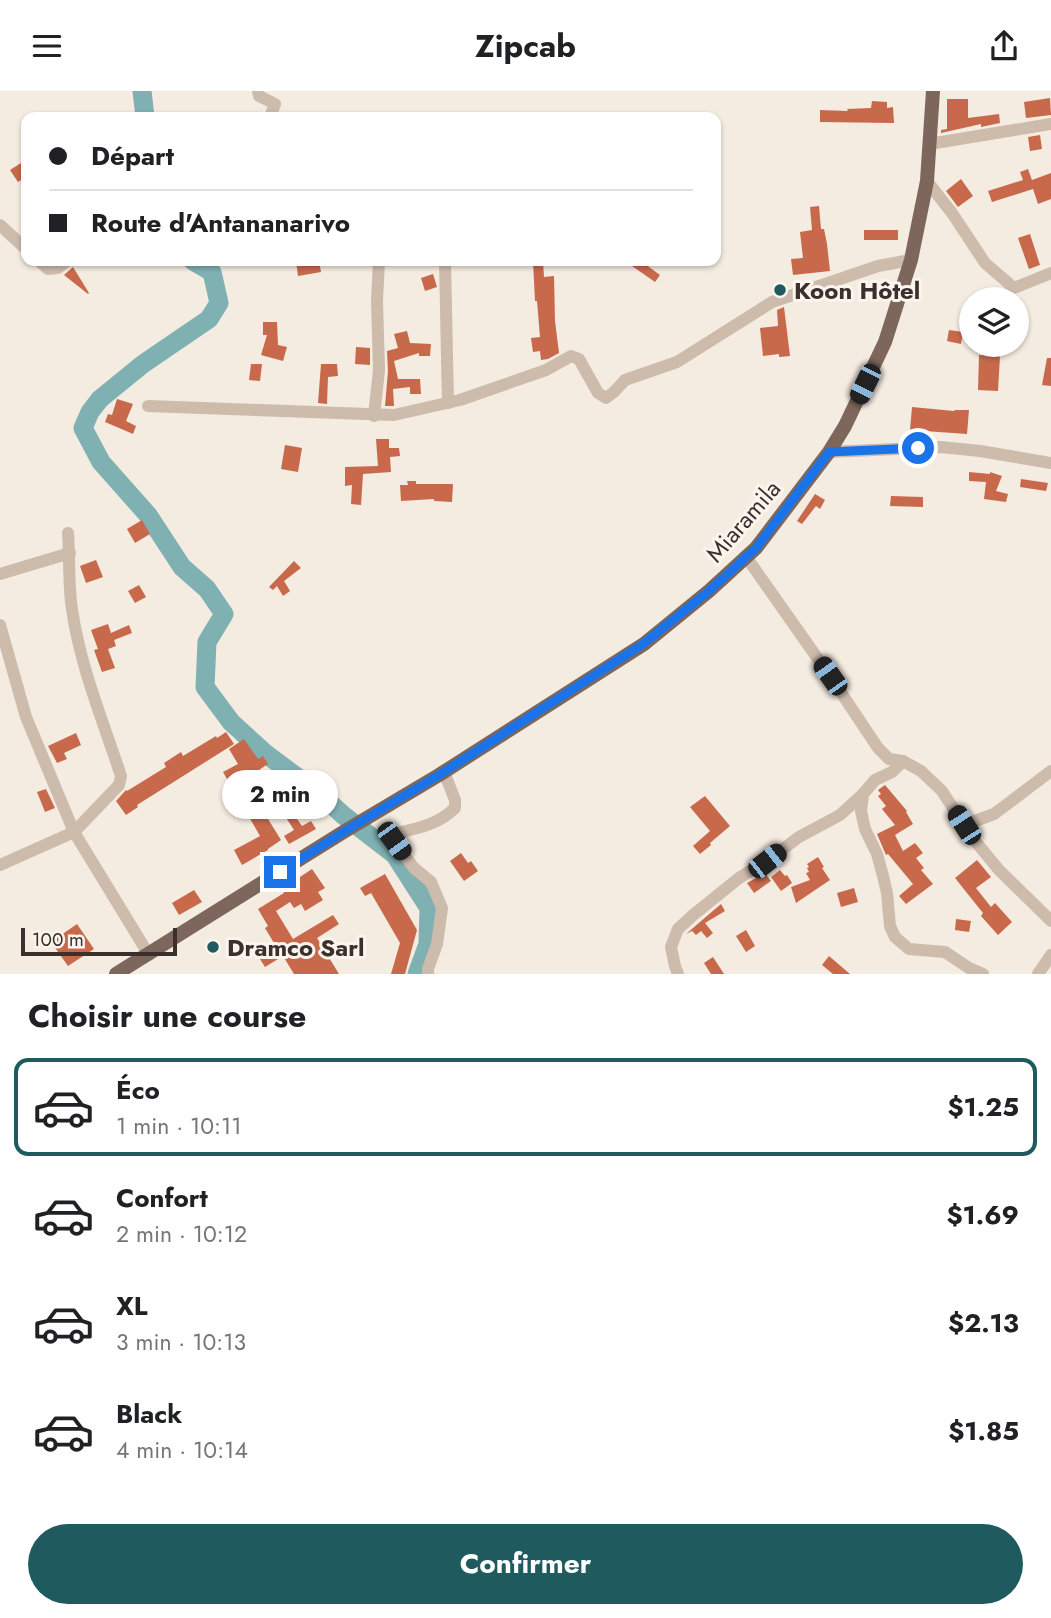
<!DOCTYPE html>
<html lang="fr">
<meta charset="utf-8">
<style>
:root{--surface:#fff;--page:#f2f2f2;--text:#202124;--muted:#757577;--line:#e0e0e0;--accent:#1f5a5e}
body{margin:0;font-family:Jost,sans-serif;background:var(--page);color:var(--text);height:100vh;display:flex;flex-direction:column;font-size:26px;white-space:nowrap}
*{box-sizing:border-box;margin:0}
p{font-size:23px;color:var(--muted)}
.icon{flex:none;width:38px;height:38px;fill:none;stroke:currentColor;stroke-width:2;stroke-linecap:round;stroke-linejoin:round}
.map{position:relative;height:883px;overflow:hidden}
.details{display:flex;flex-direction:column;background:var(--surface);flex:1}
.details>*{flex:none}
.banner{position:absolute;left:21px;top:21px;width:700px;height:154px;border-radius:14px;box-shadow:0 2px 5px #0004;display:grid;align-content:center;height:154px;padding:0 28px;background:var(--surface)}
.tools{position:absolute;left:959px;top:196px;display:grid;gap:14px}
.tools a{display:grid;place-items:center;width:70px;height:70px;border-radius:50%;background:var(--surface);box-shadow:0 2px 5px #0004;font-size:35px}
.scale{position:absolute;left:21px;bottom:18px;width:156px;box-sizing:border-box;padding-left:7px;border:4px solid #3b302b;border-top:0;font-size:19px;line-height:24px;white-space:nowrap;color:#3b302b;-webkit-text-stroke:5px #fbf5ee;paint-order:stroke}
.end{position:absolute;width:32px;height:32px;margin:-16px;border:9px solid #1a73e8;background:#fff;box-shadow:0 0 0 4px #fff}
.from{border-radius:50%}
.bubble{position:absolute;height:49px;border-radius:24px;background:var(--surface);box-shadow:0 2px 5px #0004;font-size:23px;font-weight:700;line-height:49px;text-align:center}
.car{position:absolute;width:21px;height:42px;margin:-21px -10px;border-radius:9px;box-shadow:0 0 5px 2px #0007;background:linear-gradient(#222 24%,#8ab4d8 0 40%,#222 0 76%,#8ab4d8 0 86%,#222 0)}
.banner b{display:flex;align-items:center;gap:24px;height:66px;font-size:26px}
.banner b+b{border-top:2px solid var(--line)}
.banner i{width:18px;height:18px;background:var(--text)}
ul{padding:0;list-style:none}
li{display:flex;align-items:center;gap:21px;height:98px;margin:0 14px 10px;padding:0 14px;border:4px solid transparent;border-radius:14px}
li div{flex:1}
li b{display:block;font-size:26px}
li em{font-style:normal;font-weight:700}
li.active{border-color:var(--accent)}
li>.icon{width:63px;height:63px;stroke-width:1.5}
h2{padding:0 28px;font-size:32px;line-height:84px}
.action{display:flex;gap:14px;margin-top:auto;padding:14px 28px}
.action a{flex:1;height:80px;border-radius:42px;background:var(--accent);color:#fff;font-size:28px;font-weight:700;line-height:80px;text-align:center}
header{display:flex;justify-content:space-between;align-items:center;height:91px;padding:0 28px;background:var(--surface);font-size:32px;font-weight:700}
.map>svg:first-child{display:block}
</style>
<header><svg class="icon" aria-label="menu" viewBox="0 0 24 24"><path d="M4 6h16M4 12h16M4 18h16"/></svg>Zipcab<svg class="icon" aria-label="share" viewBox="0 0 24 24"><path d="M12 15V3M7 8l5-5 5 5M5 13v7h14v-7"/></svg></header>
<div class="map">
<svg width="1051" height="883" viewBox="0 0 1051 883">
<rect width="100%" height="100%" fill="#f4ebe1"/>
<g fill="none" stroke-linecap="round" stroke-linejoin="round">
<g stroke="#7fb0b2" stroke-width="19">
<polyline points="142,0 145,26"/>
<polyline points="193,170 212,181 219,212 209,228 143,273 100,308 90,321 83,337 101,371 148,424 182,476 207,498 224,523 207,551 205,596 231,631 266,663 320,703 343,724 395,764 429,817 428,853 417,883"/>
</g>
</g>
<g fill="#c8694b">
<polygon points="1050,7 1051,24 1026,27 1024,11"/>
<polygon points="947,8 968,8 968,27 999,23 1000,32 981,36 981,33 941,42 941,39 947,38"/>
<polygon points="872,10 887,11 887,17 893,16 894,32 820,31 820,19 848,20 847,18 871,17"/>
<polygon points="1040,44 1042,58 1030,60 1028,46"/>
<polygon points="21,72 26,80 26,86 18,91 10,79"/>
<polygon points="1028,78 1032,89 1051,82 1051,108 1038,113 1033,98 992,111 988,100 1023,89 1020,81"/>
<polygon points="961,88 973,105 958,116 946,100"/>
<polygon points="819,115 821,138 824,138 827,153 830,180 793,184 791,168 803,167 800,141 812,139 810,116"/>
<rect x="864" y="139" width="34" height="10"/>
<polygon points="1030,143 1040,174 1029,178 1018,147"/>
<polygon points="296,170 319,170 321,181 298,185"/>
<polygon points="533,170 543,170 544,186 554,185 555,230 559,262 548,268 541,269 540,260 533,261 531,247 540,246 537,210 535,210"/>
<polygon points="636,170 641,170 660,184 655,191 632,175"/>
<polygon points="73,176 89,202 88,203 64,184"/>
<polygon points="433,183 437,196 425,200 421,187"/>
<polygon points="784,216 790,265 779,266 779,263 763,265 760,237 778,235 777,219"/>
<polygon points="263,231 277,231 278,254 287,256 283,270 261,264 267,244 263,244"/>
<polygon points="949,239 963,241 961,253 947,250"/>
<polygon points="407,240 410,252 431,253 430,265 419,265 419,262 394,270 398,288 420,288 421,303 410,303 410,296 393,298 394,315 385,315 388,280 387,260 398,257 394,243"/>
<polygon points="356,256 370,257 370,274 355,273"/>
<polygon points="979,264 1000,265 998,300 978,299"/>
<polygon points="1047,267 1051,267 1051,295 1042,294"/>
<polygon points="251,273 262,273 260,290 249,289"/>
<polygon points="321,273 337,273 338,285 328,286 327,313 318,312"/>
<polygon points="117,308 133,313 126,330 136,335 133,343 105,331 108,323 112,324"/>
<polygon points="912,316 954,320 955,319 969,319 967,343 910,339"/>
<polygon points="376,348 389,348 389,357 399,357 400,365 390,366 391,381 363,383 361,414 351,413 352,394 345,395 345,376 378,375"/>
<polygon points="285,354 302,357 298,381 281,378"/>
<polygon points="969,381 990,383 990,381 1002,385 996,400 1008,403 1006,411 984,408 986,391 969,390"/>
<polygon points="1021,388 1048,392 1046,400 1020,396"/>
<polygon points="407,390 416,390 416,393 453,393 452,411 434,410 434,408 401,410 400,394 408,394"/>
<polygon points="815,403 825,409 820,418 816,415 802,433 797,430"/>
<polygon points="891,405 923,406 923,416 890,415"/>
<polygon points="142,429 150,443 135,452 127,438"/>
<polygon points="96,469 103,486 86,492 80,475"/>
<polygon points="294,470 301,477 284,490 290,500 283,505 277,495 273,499 269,496"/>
<polygon points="139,494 146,506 135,512 128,500"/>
<polygon points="108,533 111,542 129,534 132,542 114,549 116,555 108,558 115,577 102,581 94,559 98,558 91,539"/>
<polygon points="226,641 234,653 137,714 138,716 126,724 116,710 126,699 127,700 166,676 164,672 181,661 183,665 216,645 217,647"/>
<polygon points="76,642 81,654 64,662 67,668 57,672 48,655"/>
<polygon points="244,648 258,668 263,665 268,673 244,689 281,749 268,758 268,759 242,774 234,759 260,745 223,681 238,673 229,658"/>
<polygon points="885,694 907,720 906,721 913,733 895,744 903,760 915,752 923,762 916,767 924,777 921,779 933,793 906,813 899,805 913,793 888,763 886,764 877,743 895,734 882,718 886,715 878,705 881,703 878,699"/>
<polygon points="46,698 55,717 45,721 37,701"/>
<polygon points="705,705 730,735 710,752 711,754 700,763 693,755 710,740 690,716"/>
<polygon points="290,718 302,735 311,730 316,738 289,753 284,745 294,739 283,722"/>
<polygon points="461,762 468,772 471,770 478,780 464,790 450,770"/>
<polygon points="818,766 824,776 822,777 830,789 796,812 791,796 810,789 806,782 809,781 807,777 809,776 807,773"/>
<polygon points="977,769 991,786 976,797 991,816 995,812 1012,831 998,844 981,825 983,822 955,787"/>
<polygon points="312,778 325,797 318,801 323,809 305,820 301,813 294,817 290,811 276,820 293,848 333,824 339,833 317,847 339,883 294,883 283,865 265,876 260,868 277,857 265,837 268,835 258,818 284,802 282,798"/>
<polygon points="780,779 785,785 787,784 792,792 781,800 771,786"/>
<polygon points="765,782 771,790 754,802 747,792"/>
<polygon points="385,783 417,839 405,883 391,883 400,852 371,802 365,805 360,797"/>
<polygon points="854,797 858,811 841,816 837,802"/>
<polygon points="194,799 202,811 179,824 172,812"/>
<polygon points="721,813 725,820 705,832 713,842 707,847 701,840 696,844 692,840 686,843"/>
<polygon points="956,828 971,830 969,841 955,839"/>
<polygon points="77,833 94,858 68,875 51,851"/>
<polygon points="746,839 755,855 746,861 736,845"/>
<polygon points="829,865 850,883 833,883 822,874"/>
<polygon points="713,866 724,883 711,883 704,872"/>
</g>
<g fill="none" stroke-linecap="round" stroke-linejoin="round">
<g stroke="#cdbbac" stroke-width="12">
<polyline points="258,0 259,5 275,13 270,26"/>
<polyline points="929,53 1051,33"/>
<polyline points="927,90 952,122 985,172 1014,197 1051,182"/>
<polyline points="0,134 26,158"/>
<polyline points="39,170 48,178 58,177 67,170"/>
<polyline points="445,170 448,312"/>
<polyline points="148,315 394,324 460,309 546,279 571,265 579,268 598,302 606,307 614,301 625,289 677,271 772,211 878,175 911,169"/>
<polyline points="374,325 379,279 377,210 379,170"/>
<polyline points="829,361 941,356 980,360 1051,372"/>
<polyline points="747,467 830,585 878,657 889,668 903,670 921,680 942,700 971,745 999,779 1051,830"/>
<polyline points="0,483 70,462"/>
<polyline points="0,534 26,626 74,741 149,864"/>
<polyline points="903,670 892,681 875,689 863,703 861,720 865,738 877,763 883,785 887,802 890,835 895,846 909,858 945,861 969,877 983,883"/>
<polyline points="964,734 994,723 1051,680"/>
<path d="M0,774L74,741L119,694L121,685C103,630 80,575 72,518C68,494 70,467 68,442"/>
<path d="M428,883V878L437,853L442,817L431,791L414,777L394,750L398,742C419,737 439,733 455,717V709L444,681"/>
<polyline points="678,883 675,875 671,856 678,838 692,825 739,787 767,770 799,746 840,724 863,703"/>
<polyline points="1038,883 1051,864"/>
</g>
<polyline stroke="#7d675c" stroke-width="14" points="116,883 345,740 439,684 644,553 709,500 756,457 829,361 845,335 885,251 911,169 927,90 933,0"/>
</g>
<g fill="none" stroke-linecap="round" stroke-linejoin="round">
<polyline stroke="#1a73e8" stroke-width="9" points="280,781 345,740 439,684 643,553 709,500 756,457 829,361 918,357"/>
</g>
<g fill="#1f5a5e" stroke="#fbf5ee" stroke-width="2.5">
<circle cx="780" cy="199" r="7"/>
<circle cx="213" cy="856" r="7"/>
</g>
<g text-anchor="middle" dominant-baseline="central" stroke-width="6" stroke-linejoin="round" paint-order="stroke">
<g font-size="24" font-weight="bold" fill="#3b302b" stroke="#fbf5ee" text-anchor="start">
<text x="794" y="199">Koon Hôtel</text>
<text x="227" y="856">Dramco Sarl</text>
</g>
<g font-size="24" fill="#3b302b" stroke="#fbf5ee">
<text transform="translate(743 430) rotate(-49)">Miaramila</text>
</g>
</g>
</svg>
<div class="tools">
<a><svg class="icon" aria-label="layers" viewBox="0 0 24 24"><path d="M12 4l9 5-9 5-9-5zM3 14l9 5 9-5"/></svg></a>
</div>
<div class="scale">100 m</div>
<i class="end from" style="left:918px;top:357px"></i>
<i class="end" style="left:280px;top:781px"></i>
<div class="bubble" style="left:222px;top:679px;width:116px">2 min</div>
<i class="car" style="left:865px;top:293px;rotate:206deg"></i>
<i class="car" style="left:830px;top:585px;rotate:325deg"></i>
<i class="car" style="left:964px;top:734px;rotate:327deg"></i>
<i class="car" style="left:394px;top:750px;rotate:144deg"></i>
<i class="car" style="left:767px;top:770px;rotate:52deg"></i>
<div class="banner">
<b><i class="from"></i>Départ</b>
<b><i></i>Route d'Antananarivo</b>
</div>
</div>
<section class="details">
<h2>Choisir une course</h2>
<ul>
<li class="active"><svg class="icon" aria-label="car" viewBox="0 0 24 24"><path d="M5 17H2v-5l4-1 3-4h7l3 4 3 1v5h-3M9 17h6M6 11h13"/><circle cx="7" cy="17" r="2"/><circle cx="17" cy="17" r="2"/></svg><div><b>Éco</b><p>1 min · 10:11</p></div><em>$1.25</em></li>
<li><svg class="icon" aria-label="car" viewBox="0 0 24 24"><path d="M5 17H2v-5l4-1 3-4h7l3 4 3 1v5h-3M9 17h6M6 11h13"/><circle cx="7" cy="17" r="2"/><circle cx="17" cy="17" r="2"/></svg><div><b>Confort</b><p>2 min · 10:12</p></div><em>$1.69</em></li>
<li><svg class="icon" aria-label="car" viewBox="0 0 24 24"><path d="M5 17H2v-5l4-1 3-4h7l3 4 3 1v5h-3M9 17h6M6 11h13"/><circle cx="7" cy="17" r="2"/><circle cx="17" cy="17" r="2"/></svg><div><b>XL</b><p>3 min · 10:13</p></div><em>$2.13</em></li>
<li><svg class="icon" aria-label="car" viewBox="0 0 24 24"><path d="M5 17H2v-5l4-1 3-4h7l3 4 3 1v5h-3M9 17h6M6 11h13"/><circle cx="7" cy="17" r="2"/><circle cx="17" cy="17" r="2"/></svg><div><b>Black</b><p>4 min · 10:14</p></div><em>$1.85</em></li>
</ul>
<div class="action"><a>Confirmer</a></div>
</section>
